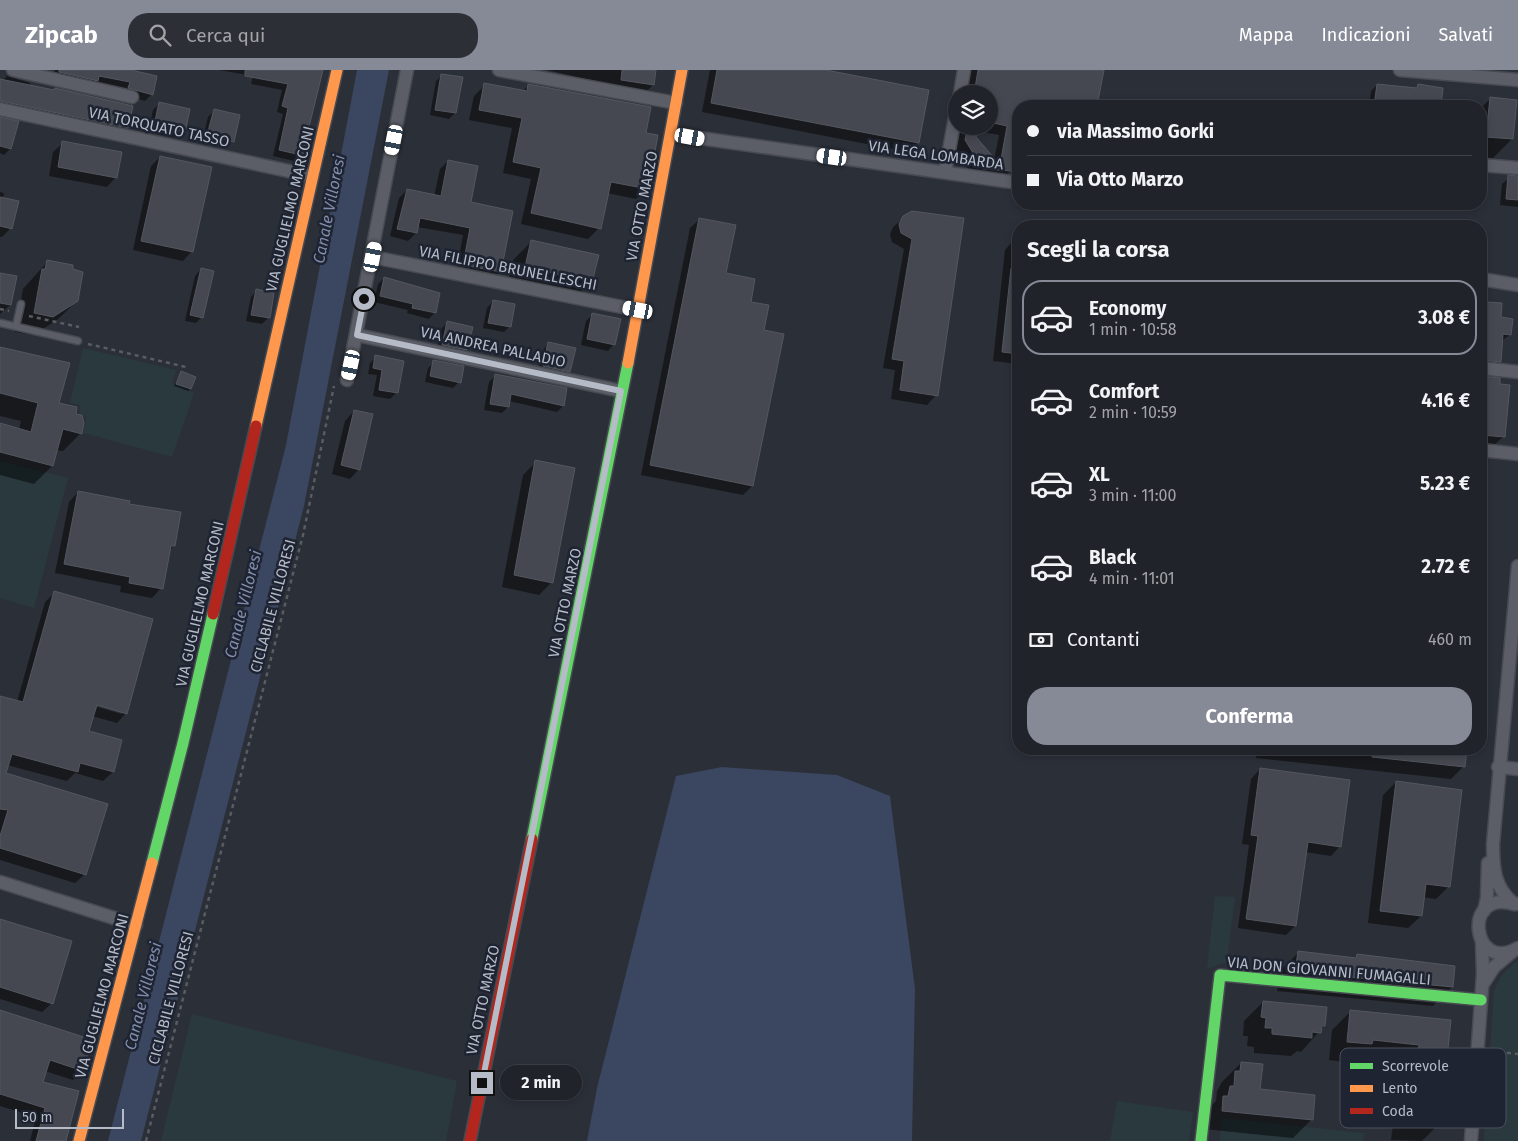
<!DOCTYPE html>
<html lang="it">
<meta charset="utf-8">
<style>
:root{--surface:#20232a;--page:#2d2f36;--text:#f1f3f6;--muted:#a2a4a8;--line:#3d4047;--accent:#858a96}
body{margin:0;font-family:"Fira Sans",sans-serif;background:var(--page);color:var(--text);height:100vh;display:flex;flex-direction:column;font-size:19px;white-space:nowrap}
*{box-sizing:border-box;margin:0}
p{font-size:16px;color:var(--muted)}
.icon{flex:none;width:28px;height:28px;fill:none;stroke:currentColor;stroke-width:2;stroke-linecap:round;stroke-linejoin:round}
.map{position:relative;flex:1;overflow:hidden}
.details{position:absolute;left:1012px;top:150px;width:475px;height:535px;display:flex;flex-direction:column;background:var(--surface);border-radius:20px;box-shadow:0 2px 8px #0003,0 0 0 1px var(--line)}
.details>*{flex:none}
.guide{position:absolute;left:1012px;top:30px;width:475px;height:110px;border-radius:20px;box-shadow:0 2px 8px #0003,0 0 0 1px var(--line);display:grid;align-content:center;height:110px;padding:0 15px;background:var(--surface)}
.tools{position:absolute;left:948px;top:15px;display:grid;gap:10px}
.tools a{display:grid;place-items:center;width:50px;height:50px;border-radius:50%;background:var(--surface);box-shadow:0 2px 8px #0003,0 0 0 1px var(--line);font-size:25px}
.scale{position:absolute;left:15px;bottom:12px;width:109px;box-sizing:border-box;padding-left:5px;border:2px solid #b6bbc8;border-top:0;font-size:14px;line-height:18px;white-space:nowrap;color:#b6bbc8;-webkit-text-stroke:4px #1f2432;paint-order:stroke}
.end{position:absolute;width:22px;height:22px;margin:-11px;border:6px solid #b6bbc8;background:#111;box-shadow:0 0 0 2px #111}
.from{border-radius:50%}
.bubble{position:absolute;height:35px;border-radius:18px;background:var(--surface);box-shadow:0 2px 8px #0003,0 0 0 1px var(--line);font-size:16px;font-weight:700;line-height:35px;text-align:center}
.car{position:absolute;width:15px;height:30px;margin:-15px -8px;border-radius:6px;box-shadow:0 0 4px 1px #0007;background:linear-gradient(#fff 24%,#345 0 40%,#fff 0 76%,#345 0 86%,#fff 0)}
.guide b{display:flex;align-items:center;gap:18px;height:48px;font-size:19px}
.guide b+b{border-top:1px solid var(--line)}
.guide i{width:12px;height:12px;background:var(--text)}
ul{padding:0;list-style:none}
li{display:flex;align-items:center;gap:15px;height:75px;margin:0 10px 8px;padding:0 5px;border:2px solid transparent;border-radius:20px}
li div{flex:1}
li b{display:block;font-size:19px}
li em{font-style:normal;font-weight:700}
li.current{border-color:var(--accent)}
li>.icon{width:45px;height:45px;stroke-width:1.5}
h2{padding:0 15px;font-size:22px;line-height:60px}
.pay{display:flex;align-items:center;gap:12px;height:55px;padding:0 15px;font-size:19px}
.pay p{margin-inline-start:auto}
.action{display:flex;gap:10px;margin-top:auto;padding:10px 15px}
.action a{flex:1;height:58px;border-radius:20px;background:var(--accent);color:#fff;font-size:20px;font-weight:700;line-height:58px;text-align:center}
header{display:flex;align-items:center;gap:30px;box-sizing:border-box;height:70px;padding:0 25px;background:var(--accent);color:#fff}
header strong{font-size:24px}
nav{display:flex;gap:28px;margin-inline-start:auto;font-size:18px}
.search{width:350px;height:45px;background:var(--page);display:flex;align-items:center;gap:12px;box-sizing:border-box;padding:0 18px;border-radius:20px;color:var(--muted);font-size:19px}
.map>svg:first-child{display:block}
</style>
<header>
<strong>Zipcab</strong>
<div class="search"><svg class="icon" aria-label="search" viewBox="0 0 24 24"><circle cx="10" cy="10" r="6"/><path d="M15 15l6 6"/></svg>Cerca qui</div>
<nav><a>Mappa</a><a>Indicazioni</a><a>Salvati</a></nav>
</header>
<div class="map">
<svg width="1518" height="1071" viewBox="0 0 1518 1071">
<rect width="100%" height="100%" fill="#2b2f38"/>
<g fill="#29393e">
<polygon points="83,278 176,300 172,313 194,323 172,387 84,363 86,347 79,342 80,335 70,333"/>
<polygon points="0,391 68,408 34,538 0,528"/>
<polygon points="1215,826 1235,827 1227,892 1207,899"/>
<path d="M1518,891V1071H1484L1494,922C1498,908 1506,899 1518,891Z"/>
<polygon points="192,944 457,1011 446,1071 161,1071"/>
<polygon points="1117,1031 1193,1042 1189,1071 1110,1071"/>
<polygon points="1222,1048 1364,1063 1363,1071 1220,1071"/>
</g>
<g fill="#3b4660">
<polygon points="357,0 389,0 304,436 141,1071 108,1071 286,375"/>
<polygon points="722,697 837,705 890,726 915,919 912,1071 587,1071 597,1018 676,706"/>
</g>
<g fill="#0007" fill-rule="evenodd">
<polygon points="55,0 132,0 155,7 151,25 145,31 123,24 124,18 53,8"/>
<polygon points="219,0 321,0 307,62 309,63 304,86 298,92 273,86 283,44 277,42 282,20 251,14 253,6"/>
<polygon points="547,0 655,0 653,15 645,23"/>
<polygon points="710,0 819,0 918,72 908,82 702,42"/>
<path d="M971,0H1103L1096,36H1019V82L1014,81L1010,101L1001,110L974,108L956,80L961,56H989V24H967ZM976,61L999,65L994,90L975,67Z"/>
<polygon points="442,5 455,43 449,49 430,45 436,11"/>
<polygon points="7,6 30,13 29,16 127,57 119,65 0,41 0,10 3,10"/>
<polygon points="485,15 522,22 529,15 645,64 647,118 636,129 607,123 599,158 588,169 521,154 531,109 503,103 512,58 469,50 474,26"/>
<polygon points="1377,15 1415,19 1418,16 1442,19 1440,36 1369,36 1371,21"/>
<polygon points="1490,29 1515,31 1512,69 1493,88 1481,87 1481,38"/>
<polygon points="159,34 184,62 178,68 148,62 153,40"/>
<polygon points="214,41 232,71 226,77 202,71 208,47"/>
<polygon points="0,49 10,79 4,85 0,83"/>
<polygon points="63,73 116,107 107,117 49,106 53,82"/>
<polygon points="160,87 192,181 183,191 133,180 151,96"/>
<polygon points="448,91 500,202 493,210 456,203 463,165 417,157 416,163 408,171 390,166 399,128 407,120 434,127 440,99"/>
<polygon points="1509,108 1518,109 1518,137 1500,135 1502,114"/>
<polygon points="0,122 4,123 3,128 11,158 2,167 0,167"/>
<polygon points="909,143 936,325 927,335 891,329 895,300 883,298 904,179 892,172 890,164 893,157"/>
<polygon points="700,149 725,204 749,233 763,261 752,416 743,425 641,405 690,158"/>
<polygon points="1014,170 1019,171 1019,294 993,291 1005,180"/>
<polygon points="532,171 591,212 572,230 507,215 513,190"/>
<polygon points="48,191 77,231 57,250 33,265 15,262 23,219"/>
<polygon points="201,199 202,247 196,253 185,251 195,206"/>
<polygon points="0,204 10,235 0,244"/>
<polygon points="384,208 435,242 429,249 407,243 408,240 374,232 378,214"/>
<polygon points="257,220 268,248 262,254 246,251 251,227"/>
<polygon points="493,231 510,256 504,262 483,258 487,238"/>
<polygon points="1481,233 1501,234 1500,248 1510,265 1501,271 1500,291 1493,298 1481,297"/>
<polygon points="593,244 614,274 608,281 581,275 586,251"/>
<polygon points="448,252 466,279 460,286 436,281 442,258"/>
<polygon points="549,273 569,301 563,307 538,302 543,280"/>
<polygon points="0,278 58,334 75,345 81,363 63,381 56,380 52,396 34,414 0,405 0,354 19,360 21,351 0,346"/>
<polygon points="376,287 402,292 396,323 390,329 373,326 377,305 368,304 370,293"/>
<polygon points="434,292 459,312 453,318 425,312 428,298"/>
<polygon points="181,302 190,319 188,321 174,316"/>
<polygon points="495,306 565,319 563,336 557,342 509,331 508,337 502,343 484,340 489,312"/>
<polygon points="1481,307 1504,366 1494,375 1481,374"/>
<polygon points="354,341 359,399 350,409 332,404 345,351"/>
<polygon points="536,392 552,512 539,525 502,517 523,405"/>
<polygon points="78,422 128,435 174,476 169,481 161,518 152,528 120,522 121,516 55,503 69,432"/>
<polygon points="1481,481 1487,488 1481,493"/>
<path d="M54,523L126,643L117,653L92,646L88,662L121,671L113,702L103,711L75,703L67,711L7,695L5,704L85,804L75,813L0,790V627L17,632L45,532ZM91,633L122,641V644L90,635Z"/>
<polygon points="1257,679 1465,679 1464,696 1451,709 1256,688"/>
<polygon points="1260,699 1340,776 1331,786 1305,782 1295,856 1286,865 1238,858 1249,775 1242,774 1251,709"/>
<polygon points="1396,712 1449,816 1436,829 1423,827 1421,846 1408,858 1368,853 1383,725"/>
<polygon points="0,850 52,933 42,942 0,929"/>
<polygon points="1299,882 1354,889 1357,885 1452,917 1433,936 1277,921 1280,901"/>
<polygon points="1263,932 1324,956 1301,982 1297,981 1291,986 1254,983 1254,977 1247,976 1248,966 1243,966 1244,951"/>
<polygon points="0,941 82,1000 73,1010 45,1001 42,1012 64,1071 30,1071 36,1047 0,1036"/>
<polygon points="1351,941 1449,951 1439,1054 1422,1071 1391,1070 1401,993 1356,989 1352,993 1329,990 1332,960"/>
<polygon points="1241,993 1259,1021 1312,1049 1293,1068 1204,1059 1211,1036 1216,1031 1217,1021 1222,1012"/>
</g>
<g fill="#454850" stroke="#53575f">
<polygon points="59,0 131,0 157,6 153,25 128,18 130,12 99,6 98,11 59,2"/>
<polygon points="245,0 323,0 308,61 311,62 305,86 279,80 288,38 282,36 288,14 245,6"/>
<polygon points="622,0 656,0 654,15 621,10"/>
<polygon points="717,0 826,0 929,20 919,73 711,33"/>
<polygon points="978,0 1104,0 1097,36 1019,36 1019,71 1011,101 983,99 965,70 968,56 978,56 976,67 1000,95 1007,56 989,52 989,24 974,24"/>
<polygon points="441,4 463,7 456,43 435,40"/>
<polygon points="0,9 54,20 55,18 133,36 128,58 0,31"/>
<polygon points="484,13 527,21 528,14 651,37 646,63 658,65 648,119 611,112 601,159 531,143 541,98 513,92 522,48 479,40"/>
<polygon points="1377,14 1417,18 1418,14 1443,18 1441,36 1374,36"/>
<polygon points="1490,27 1517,30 1513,69 1486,67"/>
<polygon points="159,32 190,39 185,63 154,56"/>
<polygon points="214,39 240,45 234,72 207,65"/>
<polygon points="0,47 19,51 11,79 0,76"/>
<polygon points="62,71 122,82 117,108 58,97"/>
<polygon points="160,86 212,97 193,182 141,171"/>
<polygon points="448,90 478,96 471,132 513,141 501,202 463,195 470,158 420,148 417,163 397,159 407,119 441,126"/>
<polygon points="1508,105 1518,106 1518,130 1506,129"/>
<polygon points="0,127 19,131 12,159 0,156"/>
<polygon points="912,141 964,148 938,326 900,320 904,291 892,289 912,169 901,163 899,154 903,146"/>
<polygon points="699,148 736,155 726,203 755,209 751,232 769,235 764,260 784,264 753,416 650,395"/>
<polygon points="531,170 599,185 592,212 525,197"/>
<polygon points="47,190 73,195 73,199 83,202 78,231 53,247 34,243 42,199 45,199"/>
<polygon points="201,198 214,201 203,248 190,245"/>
<polygon points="1011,198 1019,198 1019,284 1002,282"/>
<polygon points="0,203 17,206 11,235 0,233"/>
<polygon points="384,207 440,223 436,243 412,238 413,234 380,226"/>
<polygon points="256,219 274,223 270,248 251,245"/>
<polygon points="493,230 515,234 511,257 488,253"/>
<polygon points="1486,232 1502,233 1501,247 1513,249 1511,265 1503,264 1501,292 1481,290 1481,244 1485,245"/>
<polygon points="592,243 621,249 615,275 587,269"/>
<polygon points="447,251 473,257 467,280 442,275"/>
<polygon points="548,272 576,278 570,302 543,296"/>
<polygon points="0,277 70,293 59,333 77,337 76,344 82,345 84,353 82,364 63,359 53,396 0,382 0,353 31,362 38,333 0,323"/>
<polygon points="375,285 404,291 398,323 379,320 382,300 373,298"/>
<polygon points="433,290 464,296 461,313 430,306"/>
<polygon points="181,301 196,307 191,319 176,314"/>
<polygon points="495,304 567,318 564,336 511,324 509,337 490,334"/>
<polygon points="1481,306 1500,308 1500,314 1510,315 1505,367 1481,365"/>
<polygon points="354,340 373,344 360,400 341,395"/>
<polygon points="535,390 575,398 553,513 514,505"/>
<polygon points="78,421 130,431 129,434 181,442 175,476 171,476 163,519 129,513 130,507 64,494"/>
<polygon points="54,521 153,549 127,644 97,635 89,661 122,670 114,702 80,693 78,702 12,684 6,703 108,734 86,805 0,778 0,766 8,740 0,739 0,626 23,632"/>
<polygon points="1372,679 1467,679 1465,697 1372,687"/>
<polygon points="1260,698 1350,710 1341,777 1308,772 1296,856 1246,849 1258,766 1251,765"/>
<polygon points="1396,711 1462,720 1450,817 1426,814 1422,846 1380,841"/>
<polygon points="0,849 72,871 53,934 0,917"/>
<polygon points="1298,881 1356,888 1357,884 1455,896 1453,917 1295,902"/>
<polygon points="1263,931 1327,937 1325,956 1322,956 1321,963 1312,962 1312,968 1272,964 1272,958 1265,958 1266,948 1261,947"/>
<polygon points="0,940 93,970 83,1001 50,990 43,1012 79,1021 66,1071 36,1071 45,1038 0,1024"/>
<polygon points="1350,940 1451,950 1440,1055 1410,1052 1419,975 1373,970 1372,974 1347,972"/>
<polygon points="1241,992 1263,994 1260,1019 1315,1025 1313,1050 1222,1041 1223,1026 1228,1026 1230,1016 1234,1016 1235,1001 1240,1001"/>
</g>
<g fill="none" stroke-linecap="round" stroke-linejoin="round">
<g stroke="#474a51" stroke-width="9">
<g id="lane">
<polyline points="0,253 78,271"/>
<polyline points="16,256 21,234"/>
</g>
</g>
<g stroke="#474a51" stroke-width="15">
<g id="street">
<polyline points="13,0 132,27"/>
<polyline points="499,0 676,33"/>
<polyline points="1400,0 1518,10"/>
<polyline points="960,24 964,0"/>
<polyline points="0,39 312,106"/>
<polyline points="671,64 1019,113"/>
<polyline points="1481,95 1518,98"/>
<polyline points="945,102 956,42"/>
<polyline points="373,187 637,240"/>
<polyline points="1481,209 1518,215"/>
<polyline points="357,265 621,321"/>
<polyline points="1481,298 1518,302"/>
<polyline points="347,310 407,0"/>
<polyline points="1481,380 1518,384"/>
<path d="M1518,496L1493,774C1493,799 1494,817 1514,834H1518"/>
<polyline points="1498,697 1518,699"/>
<polyline points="0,812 136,855"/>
<path d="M1514,834C1461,818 1472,905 1518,878"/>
<polyline points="1484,841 1487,828 1488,793"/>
<polyline points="1483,914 1494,897 1513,881"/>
<polyline points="1471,1071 1483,904 1482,872"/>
</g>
</g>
<g stroke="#474a51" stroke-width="14">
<g id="fast">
<polyline points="532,769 628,293"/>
<polyline points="152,793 183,673 213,544"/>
<polyline points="1201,1071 1220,905 1481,930"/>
</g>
</g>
<g stroke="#474a51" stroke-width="14">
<g id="slow">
<polyline points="628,293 682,0"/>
<polyline points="256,356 337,0"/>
<polyline points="79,1071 152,793"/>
</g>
</g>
<g stroke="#474a51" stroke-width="14">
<g id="jam">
<polyline points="213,544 256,356"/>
<polyline points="470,1071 532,769"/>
</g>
</g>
<g stroke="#595d63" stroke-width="2.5" stroke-dasharray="4 4" stroke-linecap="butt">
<polyline points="0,239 9,241"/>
<polyline points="29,246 79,257"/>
<polyline points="88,274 186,297"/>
<polyline points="1491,981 1518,984"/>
<polyline points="146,1071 303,465 334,316"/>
</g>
<use href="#lane" stroke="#5b5e66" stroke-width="6"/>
<use href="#street" stroke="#5b5e66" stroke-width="12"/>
<use href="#fast" stroke="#63d668" stroke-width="11"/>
<use href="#slow" stroke="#ff974d" stroke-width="11"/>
<use href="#jam" stroke="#b3261e" stroke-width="11"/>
</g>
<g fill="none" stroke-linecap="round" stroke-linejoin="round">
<polyline stroke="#b6bbc8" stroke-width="6" points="364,229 357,265 621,321 482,1013"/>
</g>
<g text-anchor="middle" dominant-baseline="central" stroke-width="5" stroke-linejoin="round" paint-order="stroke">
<g font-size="15" fill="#b6bbc8" stroke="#1f2432">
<text transform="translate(159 57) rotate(12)">VIA TORQUATO TASSO</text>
<text transform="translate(936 85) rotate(8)">VIA LEGA LOMBARDA</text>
<text transform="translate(642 136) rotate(-79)">VIA OTTO MARZO</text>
<text transform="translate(290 139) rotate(-77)">VIA GUGLIELMO MARCONI</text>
<text transform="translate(508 198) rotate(11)">VIA FILIPPO BRUNELLESCHI</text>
<text transform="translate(493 277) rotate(12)">VIA ANDREA PALLADIO</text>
<text transform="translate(565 533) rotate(-78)">VIA OTTO MARZO</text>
<text transform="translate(200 534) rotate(-77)">VIA GUGLIELMO MARCONI</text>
<text transform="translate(273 536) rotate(-75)">CICLABILE VILLORESI</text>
<text transform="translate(1329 901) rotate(5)">VIA DON GIOVANNI FUMAGALLI</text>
<text transform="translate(102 926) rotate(-75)">VIA GUGLIELMO MARCONI</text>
<text transform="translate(171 928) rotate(-75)">CICLABILE VILLORESI</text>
<text transform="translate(483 930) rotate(-78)">VIA OTTO MARZO</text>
</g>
<g font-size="16" font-style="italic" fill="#808dad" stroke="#1f2432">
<text transform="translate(329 139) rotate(-79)">Canale Villoresi</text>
<text transform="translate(243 534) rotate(-76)">Canale Villoresi</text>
<text transform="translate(143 926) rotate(-76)">Canale Villoresi</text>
</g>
</g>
<rect x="1340" y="978" width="166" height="80" rx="8" fill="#1f2432" stroke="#4c515f" stroke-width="1"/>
<rect x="1350" y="993" width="23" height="6" fill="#63d668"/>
<rect x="1350" y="1015" width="23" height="7" fill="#ff974d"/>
<rect x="1350" y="1038" width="23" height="6" fill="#b3261e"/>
<g font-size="14" fill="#b6bbc8">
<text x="1382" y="1001">Scorrevole</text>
<text x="1382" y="1023">Lento</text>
<text x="1382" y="1046">Coda</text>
</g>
</svg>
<div class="tools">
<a><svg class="icon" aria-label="layers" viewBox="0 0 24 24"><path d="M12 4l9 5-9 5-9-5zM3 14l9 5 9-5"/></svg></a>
</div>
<div class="scale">50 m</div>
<i class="end from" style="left:364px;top:229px"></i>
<i class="end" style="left:482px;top:1013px"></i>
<div class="bubble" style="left:500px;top:995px;width:82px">2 min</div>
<i class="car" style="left:690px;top:67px;rotate:100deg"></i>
<i class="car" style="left:394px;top:70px;rotate:191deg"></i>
<i class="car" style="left:832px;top:87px;rotate:278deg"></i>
<i class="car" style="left:373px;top:187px;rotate:11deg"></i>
<i class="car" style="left:638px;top:240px;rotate:281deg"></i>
<i class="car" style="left:351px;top:295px;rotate:192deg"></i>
<div class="guide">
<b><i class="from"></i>via Massimo Gorki</b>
<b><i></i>Via Otto Marzo</b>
</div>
<section class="details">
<h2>Scegli la corsa</h2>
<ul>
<li class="current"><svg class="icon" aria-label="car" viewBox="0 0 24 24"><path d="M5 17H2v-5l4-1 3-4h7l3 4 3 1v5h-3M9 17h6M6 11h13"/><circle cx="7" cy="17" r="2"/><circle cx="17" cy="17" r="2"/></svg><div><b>Economy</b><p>1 min · 10:58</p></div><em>3.08 €</em></li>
<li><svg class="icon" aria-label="car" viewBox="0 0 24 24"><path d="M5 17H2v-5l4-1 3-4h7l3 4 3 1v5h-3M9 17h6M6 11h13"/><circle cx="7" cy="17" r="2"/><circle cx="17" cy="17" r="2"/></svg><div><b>Comfort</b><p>2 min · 10:59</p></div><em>4.16 €</em></li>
<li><svg class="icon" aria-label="car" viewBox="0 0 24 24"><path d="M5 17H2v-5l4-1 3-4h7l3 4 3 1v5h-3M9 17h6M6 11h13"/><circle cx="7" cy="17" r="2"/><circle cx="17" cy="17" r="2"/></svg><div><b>XL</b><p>3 min · 11:00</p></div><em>5.23 €</em></li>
<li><svg class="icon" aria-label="car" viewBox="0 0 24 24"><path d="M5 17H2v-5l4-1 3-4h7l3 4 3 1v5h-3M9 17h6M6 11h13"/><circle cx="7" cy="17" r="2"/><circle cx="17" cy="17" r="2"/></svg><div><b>Black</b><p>4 min · 11:01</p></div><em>2.72 €</em></li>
</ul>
<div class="pay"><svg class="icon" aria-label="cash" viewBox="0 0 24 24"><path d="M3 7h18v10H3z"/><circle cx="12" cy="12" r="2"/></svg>Contanti<p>460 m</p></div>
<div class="action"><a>Conferma</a></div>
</section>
</div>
